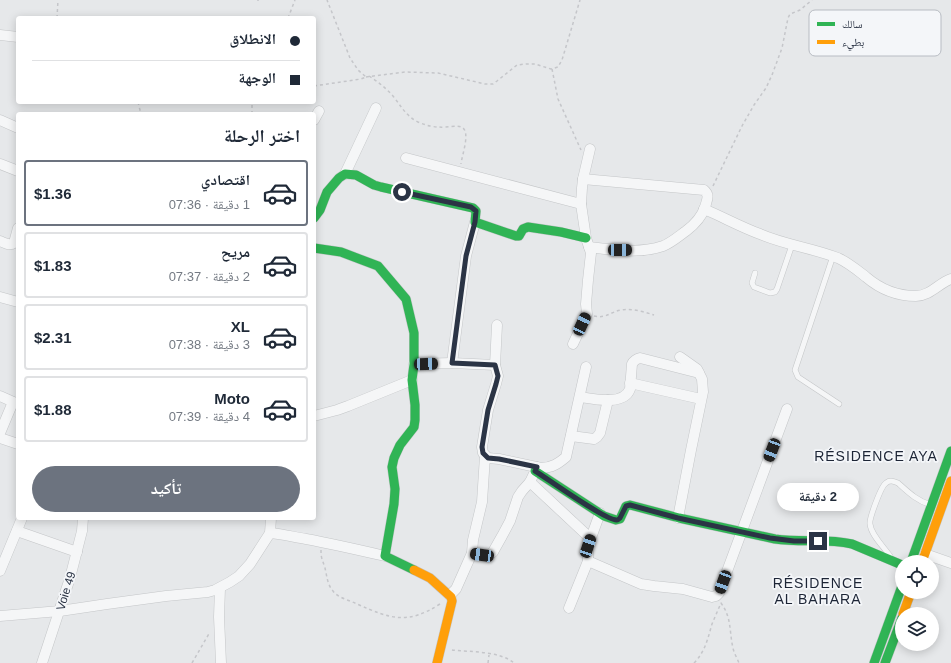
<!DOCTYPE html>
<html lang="ar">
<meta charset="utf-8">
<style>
:root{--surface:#fff;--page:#f6f6f7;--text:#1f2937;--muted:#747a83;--line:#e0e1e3;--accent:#6c737f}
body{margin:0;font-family:Arial,"Noto Naskh Arabic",sans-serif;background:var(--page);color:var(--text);direction:rtl;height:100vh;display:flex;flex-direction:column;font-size:15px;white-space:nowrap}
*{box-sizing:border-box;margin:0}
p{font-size:13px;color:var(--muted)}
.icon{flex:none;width:22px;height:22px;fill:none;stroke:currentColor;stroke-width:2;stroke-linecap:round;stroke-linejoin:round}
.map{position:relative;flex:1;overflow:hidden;direction:ltr}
.sheet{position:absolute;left:16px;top:112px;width:300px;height:408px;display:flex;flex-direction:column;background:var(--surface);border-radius:4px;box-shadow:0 2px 10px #0003;direction:rtl}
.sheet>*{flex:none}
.banner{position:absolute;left:16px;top:16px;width:300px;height:88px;border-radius:4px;box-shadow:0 2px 10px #0003;direction:rtl;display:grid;align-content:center;height:88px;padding:0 16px;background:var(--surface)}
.tools{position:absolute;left:895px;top:555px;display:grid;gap:8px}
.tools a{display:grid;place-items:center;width:44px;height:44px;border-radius:50%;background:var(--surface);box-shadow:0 2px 10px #0003;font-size:20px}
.end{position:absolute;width:18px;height:18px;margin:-9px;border:5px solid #2b3445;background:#fff;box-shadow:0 0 0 2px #fff}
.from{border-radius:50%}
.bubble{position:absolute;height:28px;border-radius:14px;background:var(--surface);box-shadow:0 2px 10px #0003;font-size:13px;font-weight:700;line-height:28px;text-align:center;direction:rtl}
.car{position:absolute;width:12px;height:24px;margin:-12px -6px;border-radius:5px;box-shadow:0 0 3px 1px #0007;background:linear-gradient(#222 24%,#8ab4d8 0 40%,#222 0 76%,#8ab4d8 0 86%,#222 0)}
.banner b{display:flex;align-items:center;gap:14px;height:38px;font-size:15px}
.banner b+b{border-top:1px solid var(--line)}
.banner i{width:10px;height:10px;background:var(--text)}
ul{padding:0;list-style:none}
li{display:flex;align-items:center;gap:12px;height:66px;margin:0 8px 6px;padding:0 8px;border:2px solid var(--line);border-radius:4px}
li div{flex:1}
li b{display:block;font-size:15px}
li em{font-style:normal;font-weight:700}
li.selected{border-color:var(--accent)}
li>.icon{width:36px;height:36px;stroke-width:1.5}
h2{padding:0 16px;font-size:18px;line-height:48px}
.primary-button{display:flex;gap:8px;margin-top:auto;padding:8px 16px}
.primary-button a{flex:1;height:46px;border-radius:24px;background:var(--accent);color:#fff;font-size:16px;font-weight:700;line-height:46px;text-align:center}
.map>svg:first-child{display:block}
</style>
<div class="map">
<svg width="951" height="663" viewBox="0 0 951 663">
<rect width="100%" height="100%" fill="#e6e8ea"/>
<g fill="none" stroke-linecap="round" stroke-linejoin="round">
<g stroke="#c4c6c8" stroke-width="6">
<g id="lane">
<polyline points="833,256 795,370 798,377 839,404"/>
<polyline points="755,273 752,283 754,287 770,293 775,292 777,289 792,245"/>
<path d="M890,556C884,547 871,535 870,524C869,519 881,486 886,483C890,480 893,481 898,483C908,492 917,501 931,505"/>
</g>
</g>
<g stroke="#c4c6c8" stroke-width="11">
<g id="street">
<polyline points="0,35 18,37"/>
<polyline points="0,120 18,128"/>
<polyline points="314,120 319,111"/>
<polyline points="406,158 581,204"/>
<polyline points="0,164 18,171"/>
<polyline points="345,174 376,108"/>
<path d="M583,179L704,190C710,195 707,200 705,207C702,216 694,225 686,231C679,236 671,243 663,246C640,254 612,250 589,247"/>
<path d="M704,209C723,217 741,227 760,234C785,245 813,248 838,258C849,263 857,270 866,277C880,289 898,296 916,296C930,296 939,283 951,279"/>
<path d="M0,241C4,243 10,246 14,243L18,228"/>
<polyline points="0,297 18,302"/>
<path d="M497,325L495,365L498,376L496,384L488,410L482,447L483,453L488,458L499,459L541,468C552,468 559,463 566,457L586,367"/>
<polyline points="573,344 587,314 586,304 588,280 591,253 586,238 581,204 582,188 583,179 590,149"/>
<polyline points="452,363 466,256 475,222"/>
<polyline points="414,364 452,363 495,365"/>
<polyline points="630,383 701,399"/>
<polyline points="0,396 18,404"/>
<path d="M580,397C593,399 624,406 630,389L632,364C634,360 636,359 640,358L699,373"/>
<polyline points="314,416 337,410 348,406 412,380"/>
<polyline points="0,433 13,402"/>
<polyline points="571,436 594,439 597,437 600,433 608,400"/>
<polyline points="0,438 18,444"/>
<polyline points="530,482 590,538"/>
<polyline points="678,518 691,450 703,392 702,379 697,369 680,357"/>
<polyline points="17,531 77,552"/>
<path d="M270,533C282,534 294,537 306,539C333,544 359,550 385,556"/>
<polyline points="472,553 486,555 490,554 493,552 502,536 510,521 518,497 522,491 530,482 537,467"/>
<polyline points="925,554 951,563"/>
<polyline points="588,561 641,584 654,586 683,589 712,597 716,596 719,593 787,409"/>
<polyline points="0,571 22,518"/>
<polyline points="220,588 219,617 221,663"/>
<polyline points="450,595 456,589 472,553 473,540 482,502 485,456"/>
<polyline points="569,608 588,561 588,546 600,513"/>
<polyline points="0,616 60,611 107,604 166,596 208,592 215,590 230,582 239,576 250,564 270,533 271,518"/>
<polyline points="42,663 70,578 82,531 83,518"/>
</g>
</g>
<g stroke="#c4c6c8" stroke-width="10">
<g id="fast">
<polyline points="314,218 320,210 327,192 339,178 345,174 356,175 374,185 381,187 473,208 476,211 475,222 516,236 519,236 523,229 528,227 561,232 586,238"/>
<polyline points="314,248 341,252 378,266 406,299 414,333 414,364 412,380 415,405 415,420 414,427 400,445 394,458 392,467 395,489 394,504 385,556 414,570"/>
<path d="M535,471L604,516L616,520L620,519L626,506L630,505L679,518L775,539C801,543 827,538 852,544L902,565"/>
<polyline points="911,562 951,451"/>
<polyline points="874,663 902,586"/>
<polyline points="885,663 902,618"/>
</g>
</g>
<g stroke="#c4c6c8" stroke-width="10">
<g id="slow">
<polyline points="922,562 951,481"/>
<polyline points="414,570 430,578 451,597 452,601 437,663"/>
<polyline points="903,614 911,592"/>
</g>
</g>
<g stroke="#c5c6ca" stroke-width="1.5" stroke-dasharray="3 3" stroke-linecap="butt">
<polyline points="258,0 258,1"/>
<polyline points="57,18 58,0"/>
<polyline points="288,18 295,0"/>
<polyline points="552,69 558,99 581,150"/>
<path d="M369,76C378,82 386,88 393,96C401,106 406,116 418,122C425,125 432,127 439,127C445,128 459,124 463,128C470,134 462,155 461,164"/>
<polyline points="366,77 405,72 438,73 485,84 493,84 497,81 517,65 526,64 535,64 551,69 558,67 562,60 580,0"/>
<polyline points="314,86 361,79 366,77 358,70 350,58 327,0"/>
<polyline points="138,102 141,114"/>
<polyline points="252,114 252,102"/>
<polyline points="713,186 742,126 754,105 766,88 772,75 782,48 788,18 790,14 800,10 812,0"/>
<path d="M594,316C607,319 611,311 622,310C632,308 644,312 654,315"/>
<path d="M321,550C321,553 321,556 322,559C323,562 324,565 325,568C327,576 327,584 333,591C338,598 349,600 357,604C391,619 407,625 440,604"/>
<path d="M452,650C470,652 500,651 514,663"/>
<polyline points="192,663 210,632"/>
<polyline points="488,663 489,655"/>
<path d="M694,663C705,652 708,638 712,624C715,617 718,610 721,603C732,618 729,631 733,648C734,653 737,658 739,663"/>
</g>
<use href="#lane" stroke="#f5f6f7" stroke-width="5"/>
<use href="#street" stroke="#f5f6f7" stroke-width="10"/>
<use href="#fast" stroke="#30b455" stroke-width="9"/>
<use href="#slow" stroke="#ff9f0a" stroke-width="9"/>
</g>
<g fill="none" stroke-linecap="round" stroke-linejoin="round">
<path stroke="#2b3445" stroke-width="5" d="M402,192L471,207L476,211L475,222L466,256L452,363L495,365L498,376L496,384L488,410L482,447L483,453L488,458L499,459L537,467L535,471C548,479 606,521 617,520C618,520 619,519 620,518L626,506L630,505L678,518L770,538L794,541H818"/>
</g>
<g text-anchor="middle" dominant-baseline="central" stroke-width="3.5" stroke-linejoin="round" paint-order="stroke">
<g font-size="12" fill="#2b3445" stroke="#f4f6f9">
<text transform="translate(66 591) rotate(-73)">Voie 49</text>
</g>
<g font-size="14" letter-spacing="1" fill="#1d2536" stroke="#f4f6f9">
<text x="876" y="456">RÉSIDENCE AYA</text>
<text x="818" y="583">RÉSIDENCE<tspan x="818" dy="16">AL BAHARA</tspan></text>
</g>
</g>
<rect x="809" y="10" width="132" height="46" rx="6" fill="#f4f6f9" stroke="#b8bcc3" stroke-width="1"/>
<rect x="817" y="22" width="18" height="4" fill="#30b455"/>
<rect x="817" y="40" width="18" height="4" fill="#ff9f0a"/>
<g font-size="11" fill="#2b3445">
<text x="842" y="28">سالك</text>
<text x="842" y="46">بطيء</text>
</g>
</svg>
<div class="tools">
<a><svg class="icon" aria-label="locate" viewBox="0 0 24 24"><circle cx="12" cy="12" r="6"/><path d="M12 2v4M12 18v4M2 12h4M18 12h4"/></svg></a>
<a><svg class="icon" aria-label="layers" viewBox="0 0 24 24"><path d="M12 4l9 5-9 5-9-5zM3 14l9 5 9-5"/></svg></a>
</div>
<i class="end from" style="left:402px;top:192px"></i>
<i class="end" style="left:818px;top:541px"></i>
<div class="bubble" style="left:777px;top:483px;width:82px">2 دقيقة</div>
<i class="car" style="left:620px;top:250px;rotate:90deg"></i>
<i class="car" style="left:582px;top:324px;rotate:25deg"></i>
<i class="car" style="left:426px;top:364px;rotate:88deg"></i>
<i class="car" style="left:772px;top:450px;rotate:201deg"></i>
<i class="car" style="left:588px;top:546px;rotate:18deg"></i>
<i class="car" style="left:482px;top:555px;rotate:278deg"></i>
<i class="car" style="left:723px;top:582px;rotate:200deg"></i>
<div class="banner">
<b><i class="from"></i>الانطلاق</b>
<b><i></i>الوجهة</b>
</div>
<section class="sheet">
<h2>اختر الرحلة</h2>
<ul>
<li class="selected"><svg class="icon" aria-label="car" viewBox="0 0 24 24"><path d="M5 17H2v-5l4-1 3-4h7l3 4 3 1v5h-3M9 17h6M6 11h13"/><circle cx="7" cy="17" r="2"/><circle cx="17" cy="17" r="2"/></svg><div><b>اقتصادي</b><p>1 دقيقة · 07:36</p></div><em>$1.36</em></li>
<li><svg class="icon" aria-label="car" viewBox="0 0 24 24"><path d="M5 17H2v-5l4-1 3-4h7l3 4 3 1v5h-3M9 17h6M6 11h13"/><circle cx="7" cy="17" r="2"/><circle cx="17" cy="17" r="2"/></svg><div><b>مريح</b><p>2 دقيقة · 07:37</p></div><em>$1.83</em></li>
<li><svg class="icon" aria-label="car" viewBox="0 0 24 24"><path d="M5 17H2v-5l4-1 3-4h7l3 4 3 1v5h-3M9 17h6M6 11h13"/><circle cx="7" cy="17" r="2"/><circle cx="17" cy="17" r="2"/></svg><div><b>XL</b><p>3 دقيقة · 07:38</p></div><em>$2.31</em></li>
<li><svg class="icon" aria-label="car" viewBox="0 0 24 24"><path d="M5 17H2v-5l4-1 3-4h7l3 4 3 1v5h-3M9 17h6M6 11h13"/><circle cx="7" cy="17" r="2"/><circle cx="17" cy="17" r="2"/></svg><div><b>Moto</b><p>4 دقيقة · 07:39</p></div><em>$1.88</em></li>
</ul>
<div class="primary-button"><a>تأكيد</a></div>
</section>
</div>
